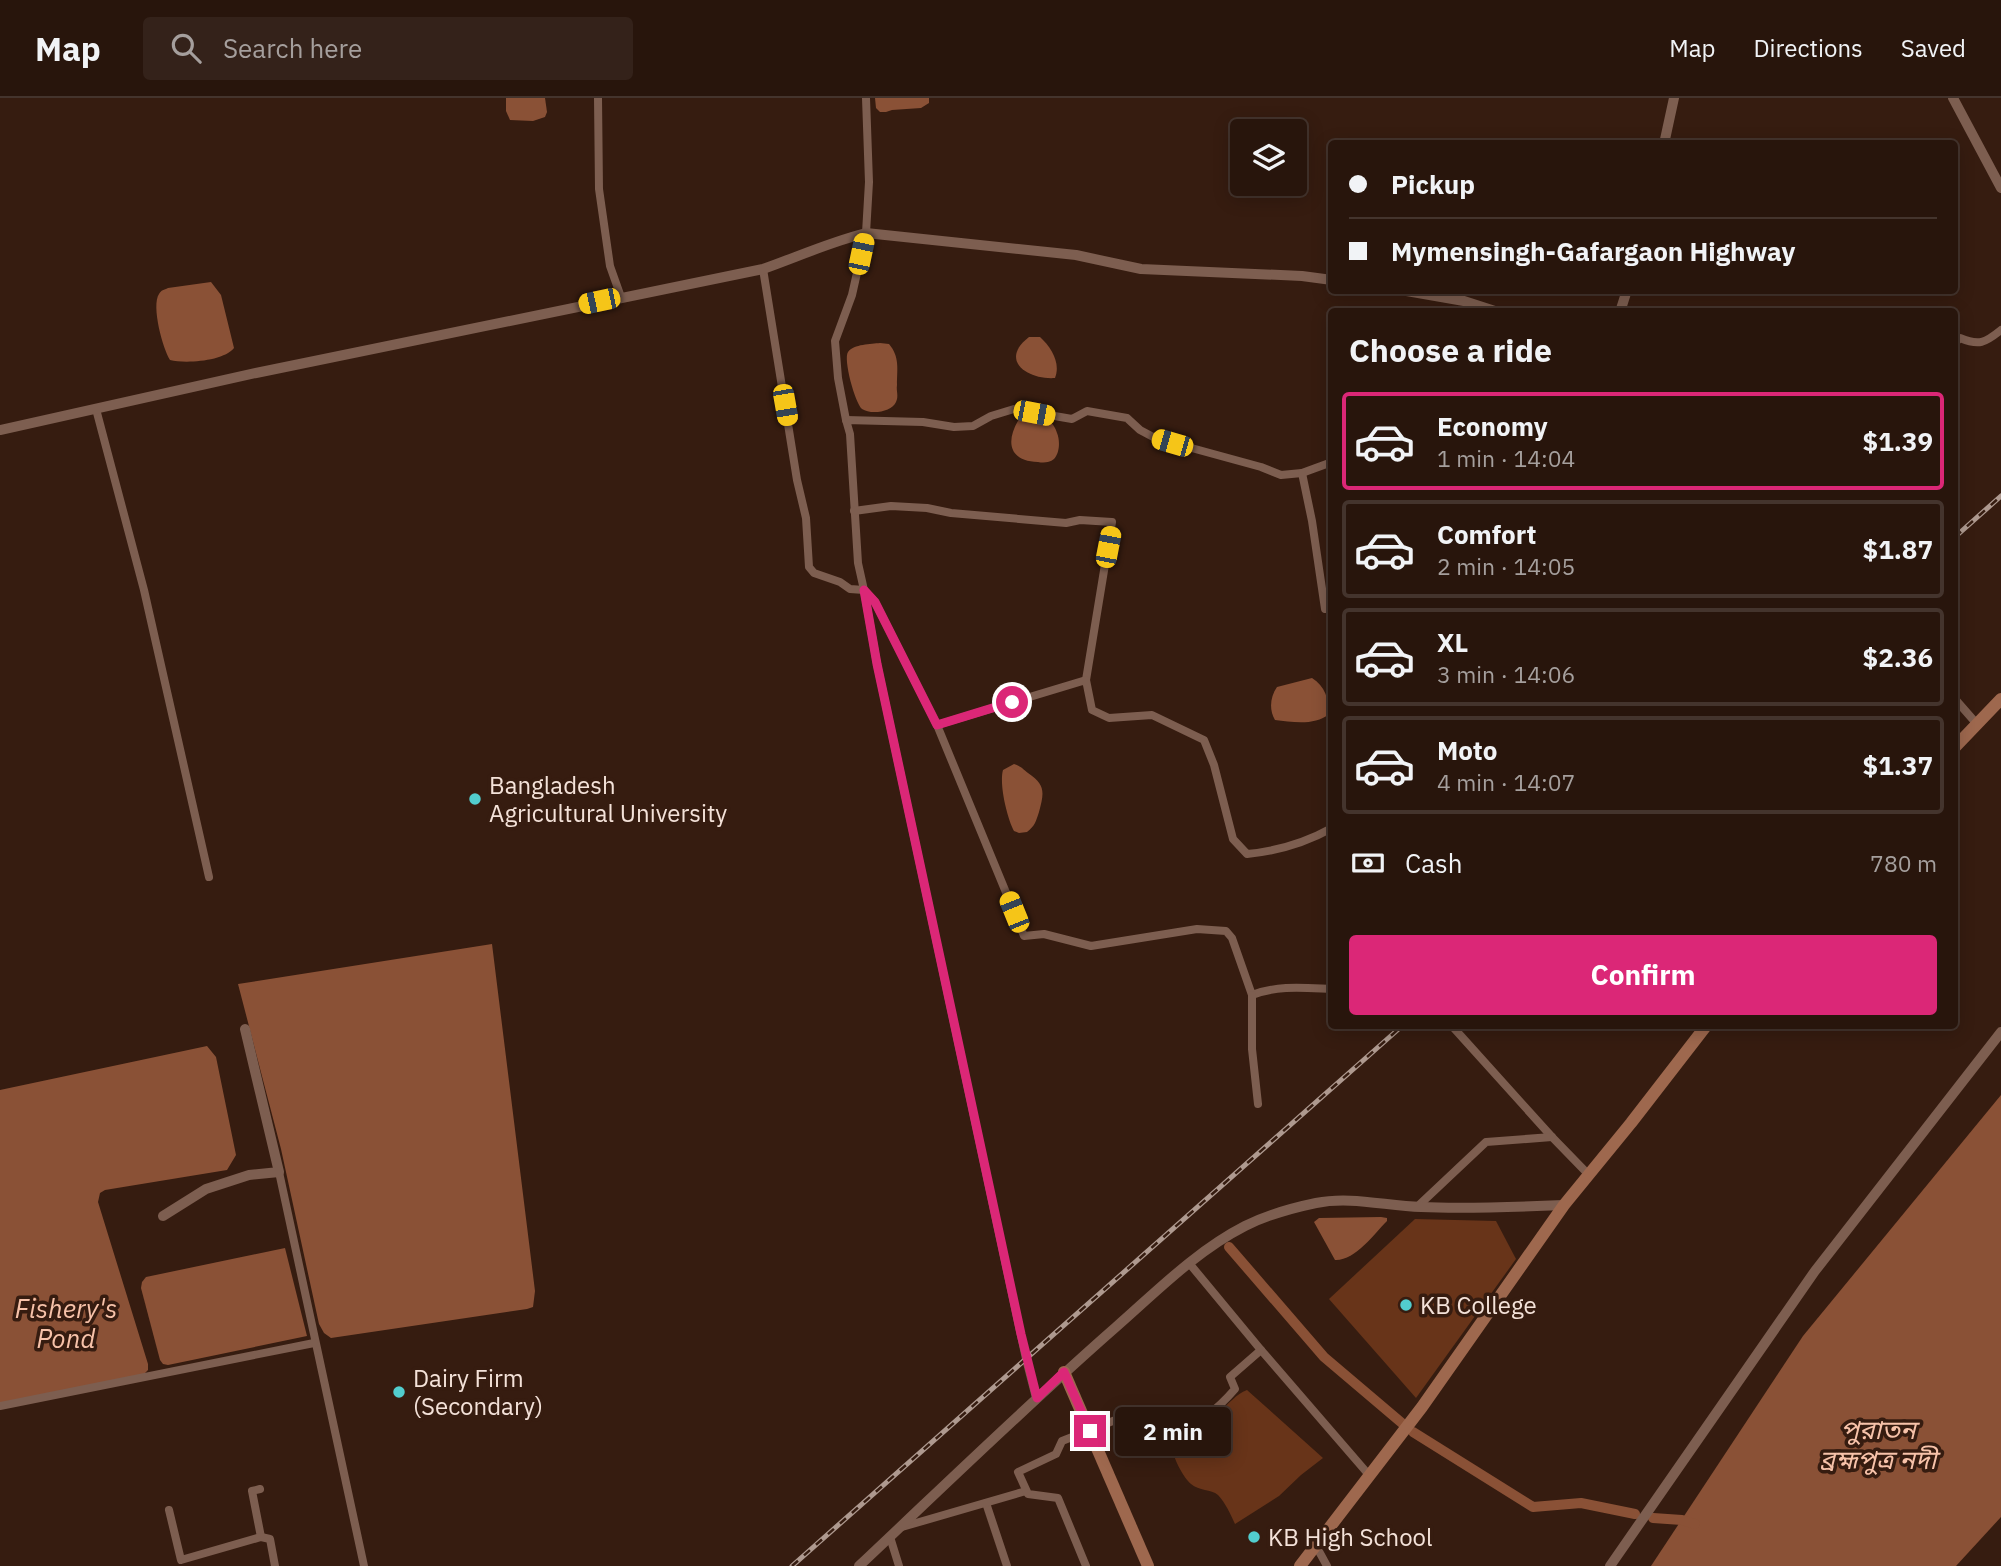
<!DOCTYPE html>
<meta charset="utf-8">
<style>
:root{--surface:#28150c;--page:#34221a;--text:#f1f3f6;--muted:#a59f9d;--line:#44342d;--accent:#db2777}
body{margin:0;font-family:"IBM Plex Sans","Noto Sans Bengali",sans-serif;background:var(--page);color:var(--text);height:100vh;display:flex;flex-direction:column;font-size:26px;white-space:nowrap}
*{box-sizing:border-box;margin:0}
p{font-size:23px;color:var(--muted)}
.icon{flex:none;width:38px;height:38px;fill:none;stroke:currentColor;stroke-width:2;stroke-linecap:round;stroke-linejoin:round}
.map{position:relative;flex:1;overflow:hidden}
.panel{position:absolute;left:1328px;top:210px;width:630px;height:721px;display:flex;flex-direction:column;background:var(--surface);border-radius:7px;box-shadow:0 4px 18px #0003,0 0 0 2px var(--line)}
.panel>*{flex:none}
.hud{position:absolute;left:1328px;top:42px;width:630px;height:154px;border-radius:7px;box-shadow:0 4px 18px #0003,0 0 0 2px var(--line);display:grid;align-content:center;height:154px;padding:0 21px;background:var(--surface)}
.fabs{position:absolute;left:1230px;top:21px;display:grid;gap:14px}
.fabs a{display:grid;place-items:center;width:77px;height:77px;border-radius:7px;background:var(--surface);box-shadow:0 4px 18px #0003,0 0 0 2px var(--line);font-size:35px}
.end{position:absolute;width:32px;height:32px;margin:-16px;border:9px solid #db2777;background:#fff;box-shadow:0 0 0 4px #fff}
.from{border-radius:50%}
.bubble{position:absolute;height:49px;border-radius:7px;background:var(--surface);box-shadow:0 4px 18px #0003,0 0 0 2px var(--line);font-size:23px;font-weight:800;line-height:49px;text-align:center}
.car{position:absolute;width:21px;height:42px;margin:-21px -10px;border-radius:9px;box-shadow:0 0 5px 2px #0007;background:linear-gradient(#f5c518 24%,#345 0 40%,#f5c518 0 76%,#345 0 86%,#f5c518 0)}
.hud b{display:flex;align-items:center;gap:24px;height:66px;font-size:26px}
.hud b+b{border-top:2px solid var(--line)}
.hud i{width:18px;height:18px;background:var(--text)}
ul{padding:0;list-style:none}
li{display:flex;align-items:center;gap:21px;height:98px;margin:0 14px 10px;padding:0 7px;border:4px solid var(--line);border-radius:7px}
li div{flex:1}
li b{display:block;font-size:26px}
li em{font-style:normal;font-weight:800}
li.current{border-color:var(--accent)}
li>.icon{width:63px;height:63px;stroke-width:1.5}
h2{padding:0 21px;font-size:32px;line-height:84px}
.pay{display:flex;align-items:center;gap:18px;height:77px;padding:0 21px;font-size:26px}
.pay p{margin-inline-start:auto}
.cta{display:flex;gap:14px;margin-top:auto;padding:14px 21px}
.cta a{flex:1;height:80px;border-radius:7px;background:var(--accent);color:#fff;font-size:28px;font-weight:800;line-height:80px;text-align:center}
header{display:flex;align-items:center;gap:42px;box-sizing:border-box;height:98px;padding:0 35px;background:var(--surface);border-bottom:2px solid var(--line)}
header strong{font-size:33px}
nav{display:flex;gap:38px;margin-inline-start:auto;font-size:24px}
.search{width:490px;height:63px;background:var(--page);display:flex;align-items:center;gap:18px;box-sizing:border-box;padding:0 24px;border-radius:7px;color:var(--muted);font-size:26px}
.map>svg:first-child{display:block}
</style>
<header>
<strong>Map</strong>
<div class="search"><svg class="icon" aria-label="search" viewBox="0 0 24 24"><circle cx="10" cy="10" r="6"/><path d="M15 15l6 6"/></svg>Search here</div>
<nav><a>Map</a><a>Directions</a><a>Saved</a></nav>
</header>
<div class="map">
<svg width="2001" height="1468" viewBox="0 0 2001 1468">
<rect width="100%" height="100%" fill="#361c10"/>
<g fill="#683419">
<polygon points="1415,1121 1496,1123 1516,1161 1416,1300 1329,1201"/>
<path d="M1247,1292L1323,1360L1301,1377L1279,1398L1235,1426C1231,1417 1225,1404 1218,1397C1211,1391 1199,1393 1191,1386C1182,1378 1169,1353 1172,1341C1190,1333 1205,1325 1220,1313C1229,1306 1236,1296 1247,1292Z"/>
</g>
<g fill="#8a5136">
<polygon points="506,0 545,0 547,14 545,19 533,23 510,22 506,13"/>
<polygon points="875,0 929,0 929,5 921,10 892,12 886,14 880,14 876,10"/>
<path d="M211,184L221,197L234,250C224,263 186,266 170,262C163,251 151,208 159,196C161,192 164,192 168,190Z"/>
<path d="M1029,239H1040C1051,249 1061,265 1055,280C1029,282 998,263 1029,239Z"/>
<path d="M880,245L889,246C900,259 897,271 897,287C896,293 899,298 896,304C892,314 871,317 862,311C855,305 843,261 848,254C854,246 871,246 880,245Z"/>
<path d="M1021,318C1036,319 1052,317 1057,335C1060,342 1060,355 1054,361C1049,365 1043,365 1038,364C1006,363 1006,340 1021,318Z"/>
<path d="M1312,580C1325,588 1329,601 1329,616C1315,628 1292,624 1275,622C1269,612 1270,599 1277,589Z"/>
<path d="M1014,666C1021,668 1023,671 1028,675C1046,687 1044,695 1039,714C1036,723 1035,728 1027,734L1019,735L1014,733C1007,720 999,686 1003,672Z"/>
<polygon points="492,846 535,1193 533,1209 527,1211 331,1240 324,1235 319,1226 281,1051 238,886"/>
<polygon points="207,948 216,959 236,1057 227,1072 105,1092 100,1095 98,1104 148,1266 148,1272 143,1277 0,1307 0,992"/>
<polygon points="2001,997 2001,1419 1956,1468 1651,1468 1803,1238"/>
<path d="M1381,1119L1387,1120V1123C1374,1136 1355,1163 1335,1162L1314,1124L1319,1120Z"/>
<polygon points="285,1150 307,1238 168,1267 163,1266 160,1262 141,1190 142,1184 146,1179"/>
</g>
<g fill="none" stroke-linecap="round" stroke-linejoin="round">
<g stroke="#8a5136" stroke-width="10">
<polyline points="1229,1149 1324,1259 1403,1326"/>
<polyline points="1413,1334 1533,1409 1581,1405 1635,1416"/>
<polyline points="1653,1420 1682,1422 1695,1426"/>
</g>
<g stroke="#7d5e50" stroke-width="8">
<polyline points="598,0 599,91 610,168 621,199"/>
<polyline points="763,171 797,382 806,420 809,469 814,475 840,484 850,491 864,492 877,566 1026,1261 1036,1300"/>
<path d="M1955,245L1960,240C1979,248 1985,245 2001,232"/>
<polyline points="96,311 144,492 209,779"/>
<polyline points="846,322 838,280 835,243 852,197 866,135 869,84 866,0"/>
<path d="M1332,364L1302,375L1281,377L1261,369L1155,340L1140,332L1127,320L1087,313L1072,321L1014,311L991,318L973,328L954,329L923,324L846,322L850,336L858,465L864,492L875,504L937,627L1024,838L1044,836L1091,848L1197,831L1226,833L1232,840L1252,897C1277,887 1305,890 1332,891"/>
<polyline points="1302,375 1312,423 1325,511"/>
<polyline points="854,413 891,408 927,410 951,415 1066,425 1080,422 1112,424 1086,582"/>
<polyline points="1955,601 1976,625"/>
<path d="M937,627L1086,582L1092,612L1109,620L1152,617L1204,642L1214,667L1233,741L1247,756C1278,753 1305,745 1332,730"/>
<polyline points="1252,897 1252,951 1258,1006"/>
<polyline points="1452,928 1552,1039 1588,1076"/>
<polyline points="279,1074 364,1468"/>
<polyline points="1417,1109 1486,1044 1552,1039"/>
<polyline points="1189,1165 1261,1252 1369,1377"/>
<polyline points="0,1308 314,1245"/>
<polyline points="260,1391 252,1393 261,1439"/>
<polyline points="986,1405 1007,1468"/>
<polyline points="169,1412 181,1462 261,1439 270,1441 275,1468"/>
<polyline points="902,1429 1026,1393"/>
<polyline points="890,1439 899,1468"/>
<polyline points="1315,1446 1327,1468"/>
<path d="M1086,1468L1058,1400L1028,1396L1018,1374L1056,1356L1062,1343L1118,1321L1135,1350C1146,1347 1157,1345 1168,1341C1193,1331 1218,1311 1235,1291L1230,1279L1261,1252"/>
</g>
<g stroke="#7d5e50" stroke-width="10">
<polyline points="1953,0 2001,90"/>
<polyline points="1664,46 1674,0"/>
<polyline points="1401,192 1464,203 1498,214"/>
<polyline points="1620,214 1627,192"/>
<path d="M0,332L256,275L763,171C797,159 830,144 866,135L1076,157L1141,171L1302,178L1332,182"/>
<polyline points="163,1118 206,1091 249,1077 279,1074 245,931"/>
<path d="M859,1468C944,1388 1028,1306 1116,1229C1156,1194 1196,1153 1245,1128C1267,1117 1292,1110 1316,1105C1351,1098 1386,1108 1421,1109C1469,1111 1517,1109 1564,1107"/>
<polyline points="1610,1468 1815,1173 2001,934"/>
</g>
<g stroke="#9e684e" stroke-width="12">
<polyline points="1955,649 2001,601"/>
<polyline points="1064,1274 1148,1468"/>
<polyline points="1300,1468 1422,1309 1564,1107 1631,1025 1706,928"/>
</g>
<g stroke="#ae998f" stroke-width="5">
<g id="rail">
<polyline points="1955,439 2001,398"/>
<polyline points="792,1468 1402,928"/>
</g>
</g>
<use href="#rail" stroke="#361c10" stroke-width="2.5" stroke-dasharray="8" stroke-linecap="butt"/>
</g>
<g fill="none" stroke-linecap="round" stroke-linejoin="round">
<polyline stroke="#db2777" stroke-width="9" points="1012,604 937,627 875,504 864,492 877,566 1021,1236 1037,1300 1064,1274 1090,1333"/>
</g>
<g fill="#52cdce" stroke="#361c10" stroke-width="2.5">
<circle cx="475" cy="701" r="7"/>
<circle cx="1406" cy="1207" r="7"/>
<circle cx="399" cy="1294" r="7"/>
<circle cx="1254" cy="1439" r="7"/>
</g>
<g text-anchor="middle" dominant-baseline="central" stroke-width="7" stroke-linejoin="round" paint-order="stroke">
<g font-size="24" fill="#f4e2d9" stroke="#361c10" text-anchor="start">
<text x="489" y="687">Bangladesh<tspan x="489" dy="28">Agricultural University</tspan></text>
<text x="1420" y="1207">KB College</text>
<text x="413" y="1280">Dairy Firm<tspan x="413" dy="28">(Secondary)</tspan></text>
<text x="1268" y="1439">KB High School</text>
</g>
<g font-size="26" font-style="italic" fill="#f7c2a9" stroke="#361c10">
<text x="66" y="1210">Fishery's<tspan x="66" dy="30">Pond</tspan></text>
<text x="1878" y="1331">পুরাতন<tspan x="1878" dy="30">ব্রহ্মপুত্র নদী</tspan></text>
</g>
</g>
</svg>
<div class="fabs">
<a><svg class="icon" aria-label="layers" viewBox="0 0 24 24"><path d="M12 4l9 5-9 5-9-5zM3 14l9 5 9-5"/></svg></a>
</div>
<i class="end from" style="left:1012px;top:604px"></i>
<i class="end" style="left:1090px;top:1333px"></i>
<div class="bubble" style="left:1115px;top:1309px;width:116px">2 min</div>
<i class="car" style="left:861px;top:156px;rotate:12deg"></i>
<i class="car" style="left:599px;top:203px;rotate:258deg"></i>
<i class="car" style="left:785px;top:307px;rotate:170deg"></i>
<i class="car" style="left:1034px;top:315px;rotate:101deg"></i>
<i class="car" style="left:1172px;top:345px;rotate:286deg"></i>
<i class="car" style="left:1108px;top:449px;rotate:11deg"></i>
<i class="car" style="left:1014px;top:814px;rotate:338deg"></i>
<div class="hud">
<b><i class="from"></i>Pickup</b>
<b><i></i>Mymensingh-Gafargaon Highway</b>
</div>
<section class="panel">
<h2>Choose a ride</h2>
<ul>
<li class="current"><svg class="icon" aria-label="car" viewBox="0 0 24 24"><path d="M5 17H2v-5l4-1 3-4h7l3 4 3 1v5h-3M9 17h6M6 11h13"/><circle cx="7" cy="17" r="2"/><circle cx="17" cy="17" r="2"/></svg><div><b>Economy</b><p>1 min · 14:04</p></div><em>$1.39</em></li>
<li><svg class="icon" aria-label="car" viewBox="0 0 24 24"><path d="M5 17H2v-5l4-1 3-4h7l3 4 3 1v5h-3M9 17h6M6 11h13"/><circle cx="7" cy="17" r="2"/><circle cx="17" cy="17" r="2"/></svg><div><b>Comfort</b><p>2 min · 14:05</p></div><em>$1.87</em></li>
<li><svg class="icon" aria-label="car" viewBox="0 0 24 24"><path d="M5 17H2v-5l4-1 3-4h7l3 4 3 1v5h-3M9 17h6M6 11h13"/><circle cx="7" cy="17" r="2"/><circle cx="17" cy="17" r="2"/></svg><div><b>XL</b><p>3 min · 14:06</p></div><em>$2.36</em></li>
<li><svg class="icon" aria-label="car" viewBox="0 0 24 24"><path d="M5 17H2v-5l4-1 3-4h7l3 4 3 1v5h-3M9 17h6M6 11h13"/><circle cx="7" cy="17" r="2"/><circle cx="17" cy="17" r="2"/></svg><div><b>Moto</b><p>4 min · 14:07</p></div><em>$1.37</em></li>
</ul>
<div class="pay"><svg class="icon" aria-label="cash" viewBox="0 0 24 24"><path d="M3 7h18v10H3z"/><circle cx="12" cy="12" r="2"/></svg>Cash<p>780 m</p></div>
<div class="cta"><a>Confirm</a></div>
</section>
</div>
